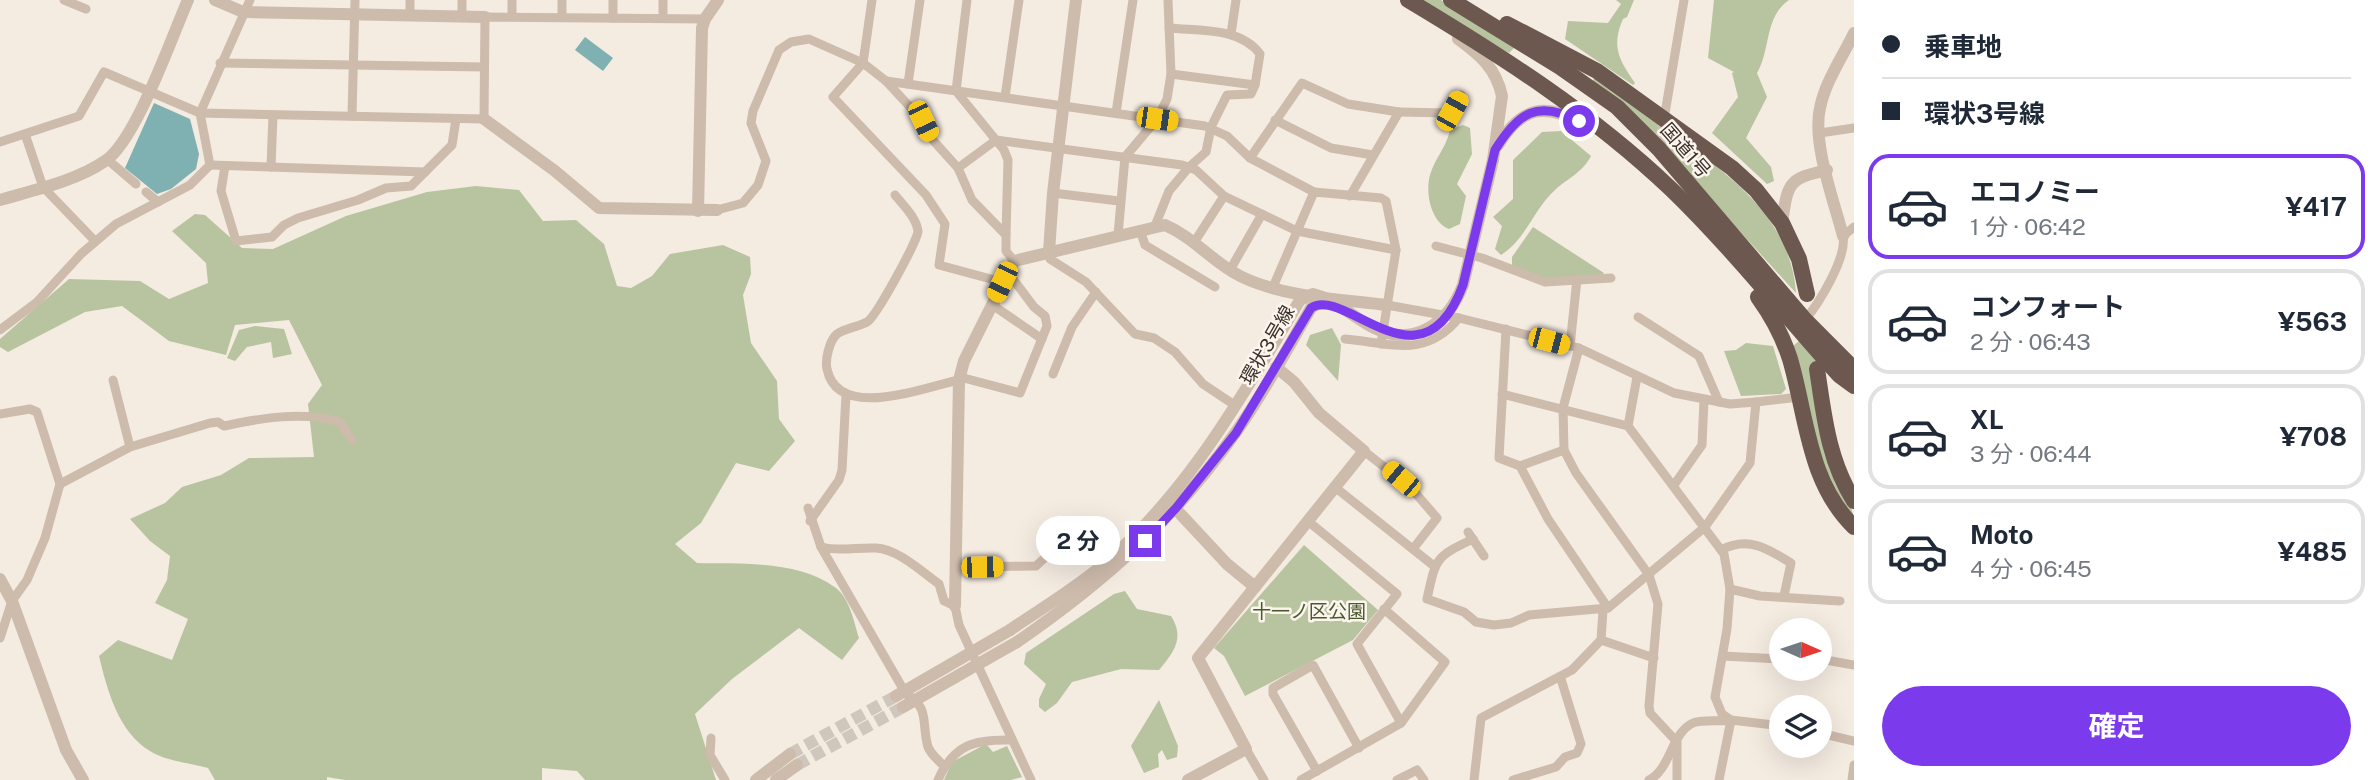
<!DOCTYPE html>
<html lang="ja">
<meta charset="utf-8">
<style>
:root{--surface:#fff;--page:#f2f2f3;--text:#1f2937;--muted:#747a83;--line:#e0e1e3;--accent:#7c3aed}
body{margin:0;font-family:"Public Sans","Noto Sans JP",sans-serif;background:var(--page);color:var(--text);height:100vh;display:flex;flex-direction:column;font-size:26px;white-space:nowrap}
*{box-sizing:border-box;margin:0}
p{font-size:23px;color:var(--muted)}
.icon{flex:none;width:38px;height:38px;fill:none;stroke:currentColor;stroke-width:2;stroke-linecap:round;stroke-linejoin:round}
.map{position:relative;flex:1;overflow:hidden}
.panel{display:flex;flex-direction:column;background:var(--surface);width:525px}
.panel>*{flex:none}
.banner{display:grid;align-content:center;height:154px;padding:0 28px;background:var(--surface)}
.needle{width:46px;rotate:93deg}
.fabs{position:absolute;left:1769px;top:618px;display:grid;gap:14px}
.fabs a{display:grid;place-items:center;width:63px;height:63px;border-radius:50%;background:var(--surface);box-shadow:0 7px 28px #0002;font-size:35px}
.end{position:absolute;width:32px;height:32px;margin:-16px;border:9px solid #7c3aed;background:#fff;box-shadow:0 0 0 4px #fff}
.from{border-radius:50%}
.bubble{position:absolute;height:49px;border-radius:24px;background:var(--surface);box-shadow:0 7px 28px #0002;font-size:23px;font-weight:700;line-height:49px;text-align:center}
.car{position:absolute;width:21px;height:42px;margin:-21px -10px;border-radius:9px;box-shadow:0 0 5px 2px #0007;background:linear-gradient(#f5c518 24%,#345 0 40%,#f5c518 0 76%,#345 0 86%,#f5c518 0)}
.banner b{display:flex;align-items:center;gap:24px;height:66px;font-size:26px}
.banner b+b{border-top:2px solid var(--line)}
.banner i{width:18px;height:18px;background:var(--text)}
ul{padding:0;list-style:none}
li{display:flex;align-items:center;gap:21px;height:105px;margin:0 14px 10px;padding:0 14px;border:4px solid var(--line);border-radius:21px}
li div{flex:1}
li b{display:block;font-size:26px}
li em{font-style:normal;font-weight:700}
li.selected{border-color:var(--accent)}
li>.icon{width:63px;height:63px;stroke-width:1.5}
.cta{display:flex;gap:14px;margin-top:auto;padding:14px 28px}
.cta a{flex:1;height:80px;border-radius:42px;background:var(--accent);color:#fff;font-size:28px;font-weight:700;line-height:80px;text-align:center}
main{display:flex;flex:1;min-height:0}
.map>svg:first-child{display:block}
</style>
<main>
<div class="map">
<svg width="1854" height="780" viewBox="0 0 1854 780">
<rect width="100%" height="100%" fill="#f4ebe1"/>
<g fill="#b8c4a0">
<polygon points="1416,0 1441,0 1515,47 1509,53"/>
<path d="M1616,0H1634L1627,17L1623,19C1611,46 1619,60 1635,83L1633,85L1565,39L1568,21L1608,23L1621,4Z"/>
<path d="M1714,0H1789C1764,17 1771,50 1757,73L1767,97L1746,138L1771,167L1774,181L1767,184L1712,133L1738,97L1732,73L1734,72L1708,58Z"/>
<polygon points="1595,77 1659,123 1656,137 1592,82"/>
<path d="M1463,125L1470,128L1472,154L1457,184L1466,196L1460,224L1449,229C1431,222 1425,193 1430,175C1435,158 1446,148 1450,130Z"/>
<path d="M1665,129C1723,170 1791,215 1796,293L1662,146Z"/>
<path d="M1561,131L1591,156C1582,173 1568,178 1555,190C1533,210 1527,238 1501,255L1495,249L1502,226L1493,217L1513,199V160L1542,132Z"/>
<path d="M476,186L519,190L543,221L576,220L604,244L617,286L631,288L652,276L670,254L723,245L750,257L751,274L743,295L751,343L777,381L779,419L795,441L769,471L736,463L701,523L675,544L697,563C741,564 799,560 836,588C850,599 854,622 859,638L842,660L799,628L732,679L695,714L716,780H585L577,771L542,768V780H345L327,777V780H215L208,768C191,763 165,761 150,751C118,732 107,689 99,656L118,640L172,660L188,619L155,603L167,580L170,556L150,541L130,519L165,503L182,487L221,475L249,458L314,457L308,404L322,385L289,320L235,325L226,355L169,341L122,306L85,312L8,352L0,347V339L69,279L140,281L169,299L208,283L206,263L172,231L195,214L205,215L242,248L273,249L346,216L427,192Z"/>
<polygon points="1533,227 1604,273 1599,278 1544,278 1512,266 1512,257"/>
<polygon points="255,326 284,329 292,354 273,358 271,342 247,347 235,361 227,358 239,330"/>
<polygon points="1332,328 1341,345 1338,381 1306,345 1310,335"/>
<path d="M1800,340L1827,367L1812,369L1854,518C1817,468 1807,407 1791,348Z"/>
<polygon points="1746,343 1773,346 1786,389 1781,394 1741,396 1724,351 1736,350"/>
<polygon points="1304,545 1378,610 1353,640 1245,696 1224,656 1214,648"/>
<path d="M1125,591L1137,609L1171,616C1185,638 1174,652 1159,670L1121,669L1072,682L1057,703L1045,712L1039,707V699L1046,684L1024,664L1026,653L1114,594Z"/>
<polygon points="1159,700 1178,746 1177,757 1167,760 1162,750 1158,754 1159,767 1144,773 1131,746"/>
<polygon points="986,744 993,752 1007,746 1022,777 1011,780 944,780 952,762"/>
</g>
<g fill="#7fb0b2">
<polygon points="585,37 613,58 603,71 575,50"/>
<polygon points="154,103 190,119 199,154 196,169 171,189 157,194 125,168"/>
</g>
<g fill="none" stroke-linecap="round" stroke-linejoin="round">
<g stroke="#cfc6bd" stroke-width="12" stroke-dasharray="12 6" stroke-linecap="butt">
<polyline points="790,754 896,696"/>
<polyline points="797,765 903,707"/>
</g>
<g stroke="#cdbbac" stroke-width="9">
<polyline points="64,0 86,9"/>
<polyline points="872,0 863,63 833,97 926,195 945,224 939,265 1002,282"/>
<polyline points="967,0 956,91 1004,150 1008,160 1006,235"/>
<polyline points="410,15 410,0"/>
<polyline points="462,16 462,0"/>
<polyline points="512,17 512,0"/>
<polyline points="562,17 562,0"/>
<polyline points="613,18 613,0"/>
<polyline points="663,18 663,0"/>
<path d="M1169,28C1199,31 1240,27 1260,54L1255,85"/>
<polyline points="1231,34 1236,0"/>
<polyline points="220,63 484,67"/>
<polyline points="886,81 1205,126 1227,136 1250,158 1314,192 1381,198 1386,201 1396,250 1381,344"/>
<polyline points="908,84 920,0"/>
<polyline points="1005,97 1019,0"/>
<polyline points="1399,112 1448,113 1461,95"/>
<polyline points="1116,113 1133,0"/>
<polyline points="352,116 355,0"/>
<polyline points="1275,120 1331,148 1373,155"/>
<polyline points="1820,133 1854,128"/>
<polyline points="25,134 43,187 95,241"/>
<polyline points="0,142 79,116 104,72 200,113 484,119 485,17 705,19"/>
<polyline points="1659,149 1684,0"/>
<polyline points="1250,158 1302,83 1348,104 1399,112 1350,196"/>
<polyline points="108,160 136,184"/>
<polyline points="210,165 425,172"/>
<polyline points="225,166 221,191 236,241 272,237 284,225 298,218 358,200 386,188 411,186 452,145 456,119"/>
<polyline points="271,167 273,115"/>
<polyline points="958,168 996,140 1182,165 1196,170 1224,196 1297,231 1396,250"/>
<polyline points="146,192 158,202"/>
<polyline points="1053,193 1119,201"/>
<path d="M895,195C903,205 916,217 918,231C918,240 876,317 867,322C858,327 845,328 837,334C829,341 825,360 827,369C838,422 924,387 959,380"/>
<polyline points="717,210 743,203 758,185 766,161 751,123 753,111 779,50 791,42 809,39 863,63 886,81 923,121 931,138 958,168 972,200 1006,235 1006,251 1014,261"/>
<polyline points="1155,226 1169,191 1189,167 1206,152 1211,127 1227,95 1251,94 1255,85 1171,74"/>
<polyline points="1140,230 1145,245 1215,287"/>
<polyline points="1118,235 1125,157 1157,119 1167,99 1171,74 1168,0"/>
<polyline points="1195,241 1224,196"/>
<polyline points="1436,246 1482,258 1545,282 1611,278"/>
<polyline points="1049,252 1050,259 1086,282 1135,334 1154,338 1175,352 1203,384 1236,406"/>
<polyline points="1230,270 1262,214"/>
<polyline points="1273,287 1314,192"/>
<polyline points="991,304 1042,339"/>
<polyline points="1387,305 1459,318 1579,348 1674,393 1730,404 1756,402"/>
<polyline points="1638,317 1699,356 1719,402"/>
<path d="M1805,320C1819,303 1847,258 1843,236L1854,227"/>
<polyline points="1506,329 1499,458 1520,466 1564,450"/>
<polyline points="0,330 37,302 81,254 116,224 190,185 210,165 200,113 250,0"/>
<path d="M1345,339C1391,343 1425,359 1459,318"/>
<polyline points="1570,346 1577,279"/>
<polyline points="1579,348 1563,408 1564,450 1576,473 1649,575 1658,604 1649,706 1650,713 1677,742 1677,780"/>
<polyline points="1053,374 1072,327 1096,292"/>
<polyline points="960,377 1020,393 1047,326 1045,316 1034,307 1007,271"/>
<polyline points="1637,377 1628,426 1724,554 1730,589 1727,629 1715,697 1722,714 1731,720 1782,726"/>
<polyline points="113,380 130,447"/>
<polyline points="1502,394 1628,426"/>
<polyline points="0,414 30,409 37,412 60,484 45,538 27,580 12,601 0,638"/>
<polyline points="1364,451 1411,488 1437,518 1413,549"/>
<polyline points="1520,466 1548,519 1608,608"/>
<path d="M60,484L130,447L210,423L218,422L224,426C261,418 302,411 340,422L352,440"/>
<polyline points="1674,485 1702,445 1704,400"/>
<polyline points="1336,488 1434,566"/>
<path d="M808,508L821,547L906,694C929,707 922,721 927,743C928,752 938,760 944,766"/>
<polyline points="810,521 839,480 842,470 846,395"/>
<polyline points="1468,532 1484,556"/>
<path d="M1473,539C1435,557 1436,558 1427,599L1464,612L1476,622L1494,625L1511,623L1529,615L1608,608L1705,527L1750,463L1756,402L1799,397"/>
<path d="M821,547C840,552 857,547 876,548C898,549 922,572 939,584L944,601L955,606L959,625L1031,780"/>
<path d="M1721,550C1748,536 1767,548 1791,563L1784,596"/>
<polyline points="955,567 1036,566 1062,542"/>
<polyline points="1730,589 1760,596 1840,601"/>
<polyline points="1384,609 1445,662 1401,723"/>
<polyline points="1601,640 1654,658"/>
<polyline points="1723,656 1782,659"/>
<polyline points="1820,659 1854,665"/>
<polyline points="1820,733 1854,741"/>
<polyline points="711,738 710,755 725,780"/>
<polyline points="1246,749 1264,780"/>
<polyline points="1317,771 1273,694 1273,688 1313,665 1359,748"/>
<path d="M938,780C954,744 975,739 1012,740"/>
<polyline points="1301,780 1401,723 1357,644 1397,594 1309,522"/>
<polyline points="1397,780 1417,770 1424,780"/>
<polyline points="1474,780 1481,718 1572,670 1601,640 1603,610"/>
<polyline points="1513,780 1556,767 1565,757 1577,753 1581,744 1561,679"/>
<path d="M1649,780C1671,769 1671,733 1693,723C1702,719 1720,722 1731,720L1719,780"/>
<polyline points="1852,780 1854,765"/>
</g>
<g stroke="#cdbbac" stroke-width="12">
<polyline points="215,0 243,12 485,17"/>
<path d="M1458,39C1480,55 1496,68 1502,96L1493,160"/>
<polyline points="484,119 555,171 599,208 717,210"/>
<path d="M1498,145C1524,103 1547,104 1588,125"/>
<path d="M0,200C34,190 76,181 105,161C136,141 172,36 188,0"/>
<polyline points="698,211 702,28 705,19 718,0"/>
<path d="M1782,223C1788,183 1787,179 1827,170"/>
<path d="M1843,236C1834,201 1812,143 1820,108C1825,82 1843,56 1854,33"/>
<polyline points="1049,252 1053,193 1076,0"/>
<polyline points="1171,504 1227,564 1255,587"/>
<polyline points="0,579 12,601 66,750 83,780"/>
<path d="M955,606L959,380L964,361L1014,261L1165,225C1195,238 1212,262 1240,276C1282,297 1340,299 1387,305"/>
<path d="M1010,630C1042,608 1076,588 1105,563C1178,501 1227,421 1276,340"/>
<path d="M1017,642C1104,582 1175,519 1236,432C1264,393 1287,349 1311,308L1319,303L1334,304"/>
<polyline points="756,780 790,754"/>
<polyline points="776,780 797,765"/>
<polyline points="1188,780 1246,749 1198,658 1364,451 1319,413 1294,382 1276,367"/>
</g>
<g stroke="#6c584f" stroke-width="16">
<path d="M1408,0C1503,57 1591,113 1671,189C1731,247 1783,313 1839,375L1854,386"/>
<polyline points="1451,0 1560,67 1617,107 1659,149 1805,320 1854,369"/>
<polyline points="1507,24 1597,71 1732,168 1756,190 1782,223 1799,259 1807,294"/>
<path d="M1758,297C1771,315 1783,337 1790,359C1807,417 1808,482 1854,527"/>
<path d="M1817,369C1824,415 1828,460 1854,501"/>
</g>
<g stroke="#cdbbac" stroke-width="12">
<path d="M1276,340L1300,300L1313,294C1335,299 1354,318 1374,328C1415,348 1449,322 1463,285L1493,160"/>
<polyline points="896,696 1010,630"/>
<polyline points="903,707 1017,642"/>
</g>
</g>
<g fill="none" stroke-linecap="round" stroke-linejoin="round">
<path stroke="#7c3aed" stroke-width="9" d="M1145,541L1176,508L1236,433L1311,308C1345,285 1422,396 1463,285L1495,150C1518,113 1537,99 1579,121"/>
</g>
<g text-anchor="middle" dominant-baseline="central" stroke-width="5" stroke-linejoin="round" paint-order="stroke">
<g font-size="19" fill="#3b302b" stroke="#fbf5ee">
<text transform="translate(1686 150) rotate(49)">国道1号</text>
<text transform="translate(1267 345) rotate(-60)">環状3号線</text>
</g>
<g font-size="19" fill="#4a5a2e" stroke="#fbf5ee">
<text x="1309" y="611">十一ノ区公園</text>
</g>
</g>
</svg>
<div class="fabs">
<a><svg class="needle" viewBox="-14 -14 28 28"><path d="M0-13l5 13h-10z" fill="#e53935"/><path d="M0 13l5-13h-10z" fill="#747a83"/></svg></a>
<a><svg class="icon" aria-label="layers" viewBox="0 0 24 24"><path d="M12 4l9 5-9 5-9-5zM3 14l9 5 9-5"/></svg></a>
</div>
<i class="end from" style="left:1579px;top:121px"></i>
<i class="end" style="left:1145px;top:541px"></i>
<div class="bubble" style="left:1036px;top:516px;width:84px">2 分</div>
<i class="car" style="left:1452px;top:111px;rotate:29deg"></i>
<i class="car" style="left:1157px;top:119px;rotate:98deg"></i>
<i class="car" style="left:923px;top:121px;rotate:155deg"></i>
<i class="car" style="left:1002px;top:282px;rotate:205deg"></i>
<i class="car" style="left:1549px;top:341px;rotate:105deg"></i>
<i class="car" style="left:1401px;top:479px;rotate:310deg"></i>
<i class="car" style="left:982px;top:567px;rotate:89deg"></i>
</div>
<section class="panel">
<div class="banner">
<b><i class="from"></i>乗車地</b>
<b><i></i>環状3号線</b>
</div>
<ul>
<li class="selected"><svg class="icon" aria-label="car" viewBox="0 0 24 24"><path d="M5 17H2v-5l4-1 3-4h7l3 4 3 1v5h-3M9 17h6M6 11h13"/><circle cx="7" cy="17" r="2"/><circle cx="17" cy="17" r="2"/></svg><div><b>エコノミー</b><p>1 分 · 06:42</p></div><em>¥417</em></li>
<li><svg class="icon" aria-label="car" viewBox="0 0 24 24"><path d="M5 17H2v-5l4-1 3-4h7l3 4 3 1v5h-3M9 17h6M6 11h13"/><circle cx="7" cy="17" r="2"/><circle cx="17" cy="17" r="2"/></svg><div><b>コンフォート</b><p>2 分 · 06:43</p></div><em>¥563</em></li>
<li><svg class="icon" aria-label="car" viewBox="0 0 24 24"><path d="M5 17H2v-5l4-1 3-4h7l3 4 3 1v5h-3M9 17h6M6 11h13"/><circle cx="7" cy="17" r="2"/><circle cx="17" cy="17" r="2"/></svg><div><b>XL</b><p>3 分 · 06:44</p></div><em>¥708</em></li>
<li><svg class="icon" aria-label="car" viewBox="0 0 24 24"><path d="M5 17H2v-5l4-1 3-4h7l3 4 3 1v5h-3M9 17h6M6 11h13"/><circle cx="7" cy="17" r="2"/><circle cx="17" cy="17" r="2"/></svg><div><b>Moto</b><p>4 分 · 06:45</p></div><em>¥485</em></li>
</ul>
<div class="cta"><a>確定</a></div>
</section>
</main>
